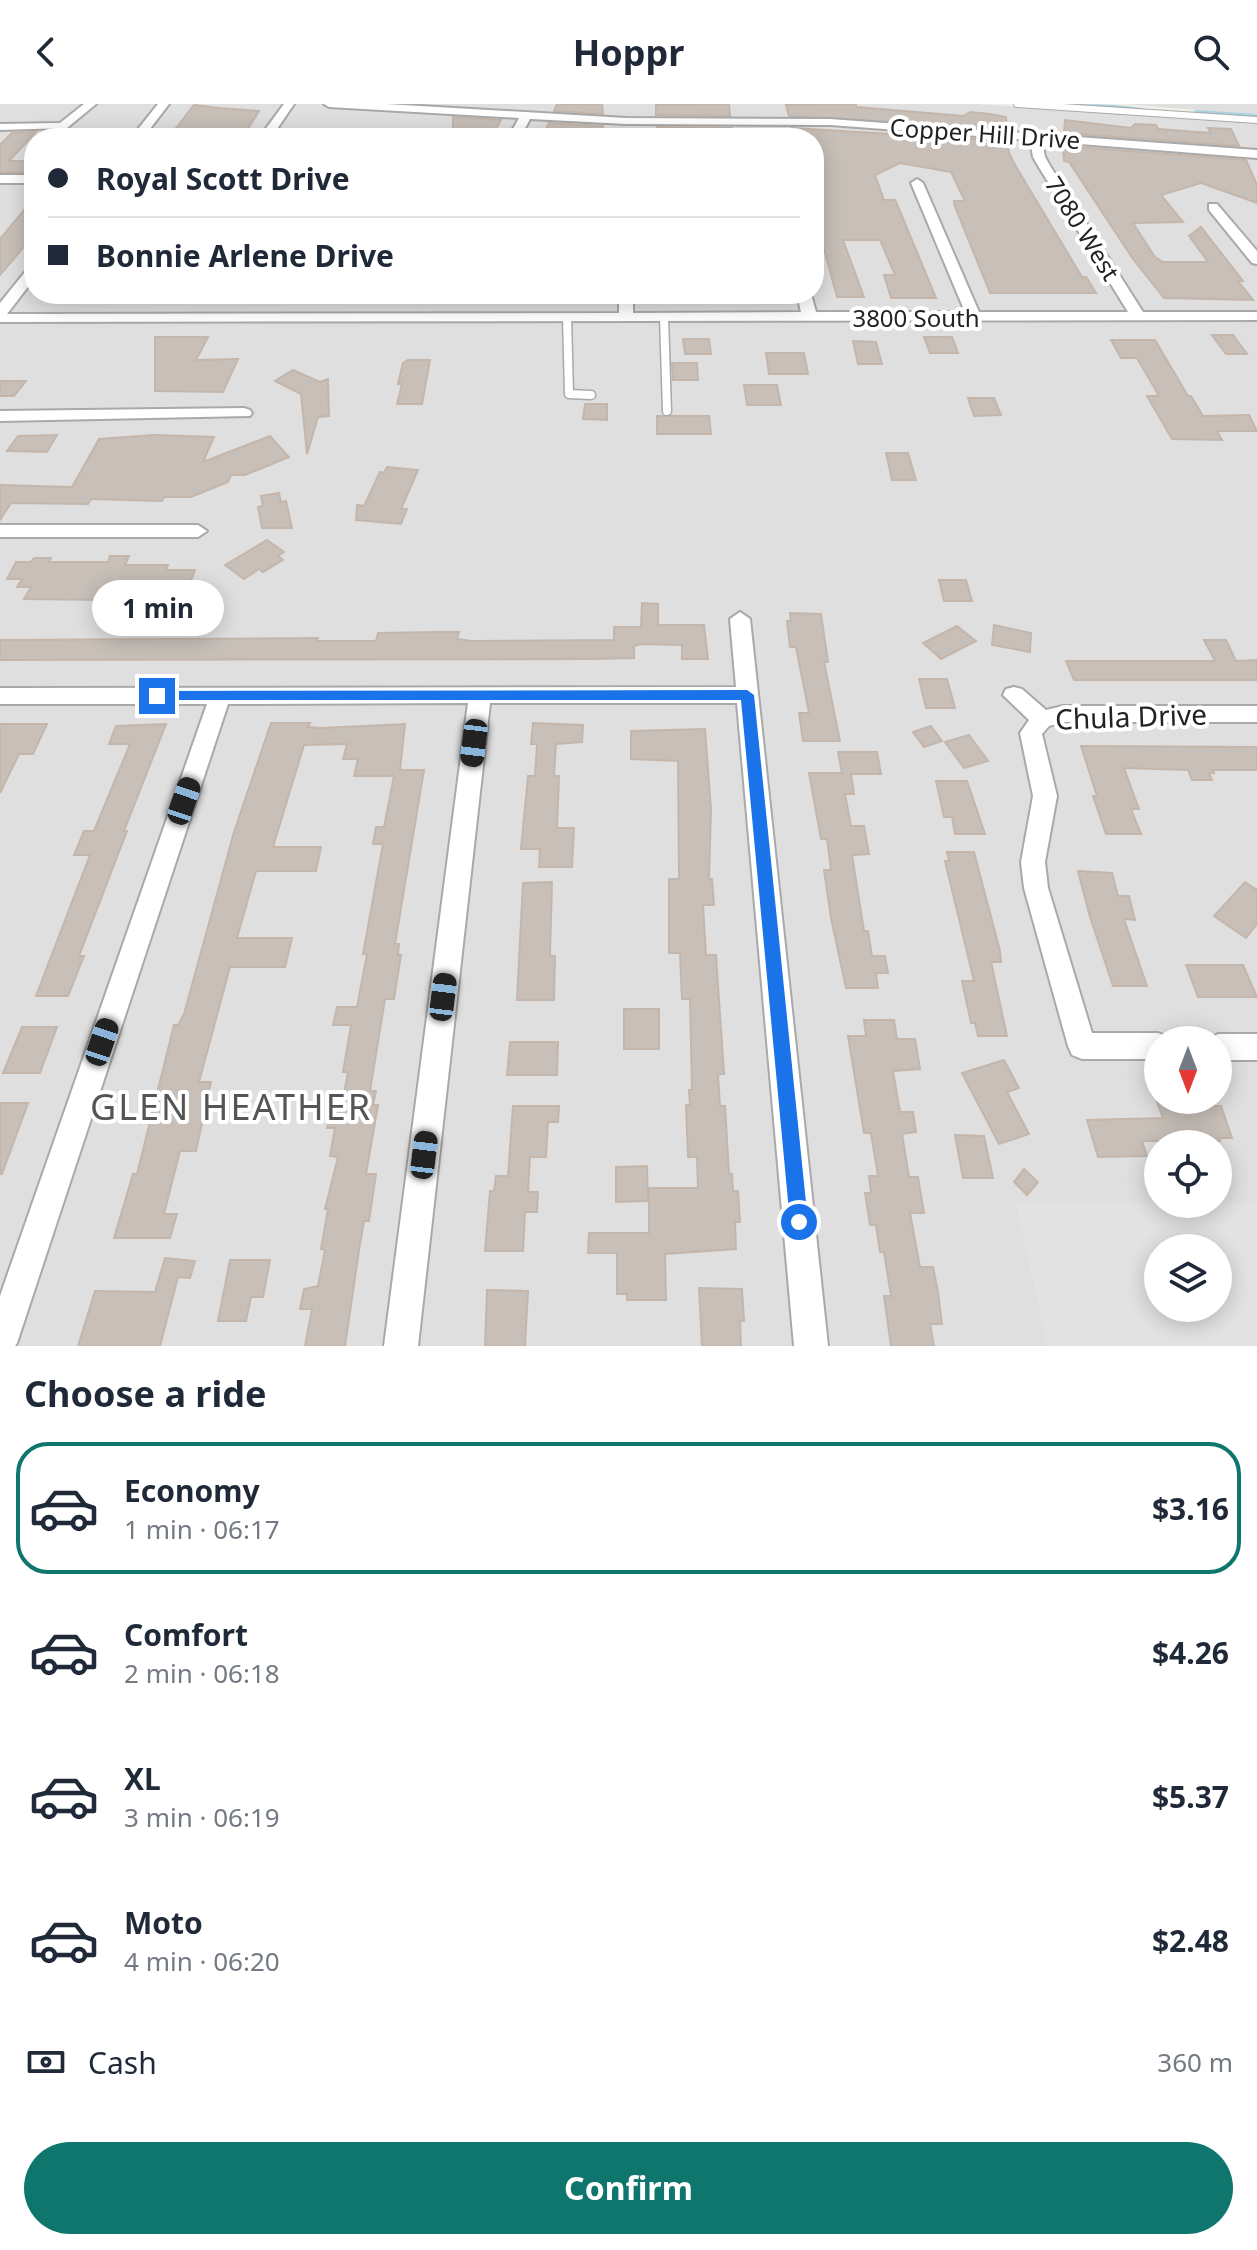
<!DOCTYPE html>
<meta charset="utf-8">
<style>
:root{--surface:#fff;--page:#f2f2f3;--text:#1f2937;--muted:#747a83;--line:#e0e1e3;--accent:#0f766e}
body{margin:0;font-family:"Noto Sans",sans-serif;background:var(--page);color:var(--text);height:100vh;display:flex;flex-direction:column;font-size:30px;white-space:nowrap}
*{box-sizing:border-box;margin:0}
p{font-size:26px;color:var(--muted)}
.icon{flex:none;width:44px;height:44px;fill:none;stroke:currentColor;stroke-width:2;stroke-linecap:round;stroke-linejoin:round}
.map{position:relative;height:1242px;overflow:hidden}
.sheet{display:flex;flex-direction:column;background:var(--surface);flex:1}
.sheet>*{flex:none}
.guide{position:absolute;left:24px;top:24px;width:800px;height:176px;border-radius:32px;box-shadow:0 4px 20px #0003;display:grid;align-content:center;height:176px;padding:0 24px;background:var(--surface)}
.needle{width:52px;rotate:180deg}
.buttons{position:absolute;left:1144px;top:922px;display:grid;gap:16px}
.buttons a{display:grid;place-items:center;width:88px;height:88px;border-radius:50%;background:var(--surface);box-shadow:0 4px 20px #0003;font-size:40px}
.end{position:absolute;width:36px;height:36px;margin:-18px;border:10px solid #1a73e8;background:#fff;box-shadow:0 0 0 4px #fff}
.from{border-radius:50%}
.bubble{position:absolute;height:56px;border-radius:28px;background:var(--surface);box-shadow:0 4px 20px #0003;font-size:26px;font-weight:700;line-height:56px;text-align:center}
.car{position:absolute;width:24px;height:48px;margin:-24px -12px;border-radius:10px;box-shadow:0 0 6px 2px #0007;background:linear-gradient(#222 24%,#8ab4d8 0 40%,#222 0 76%,#8ab4d8 0 86%,#222 0)}
.guide b{display:flex;align-items:center;gap:28px;height:76px;font-size:30px}
.guide b+b{border-top:2px solid var(--line)}
.guide i{width:20px;height:20px;background:var(--text)}
ul{padding:0;list-style:none}
li{display:flex;align-items:center;gap:24px;height:132px;margin:0 16px 12px;padding:0 8px;border:4px solid transparent;border-radius:32px}
li div{flex:1}
li b{display:block;font-size:30px}
li em{font-style:normal;font-weight:700}
li.current{border-color:var(--accent)}
li>.icon{width:72px;height:72px;stroke-width:1.5}
h2{padding:0 24px;font-size:36px;line-height:96px}
.pay{display:flex;align-items:center;gap:20px;height:88px;padding:0 24px;font-size:30px}
.pay p{margin-inline-start:auto}
.action{display:flex;gap:16px;margin-top:auto;padding:16px 24px}
.action a{flex:1;height:92px;border-radius:48px;background:var(--accent);color:#fff;font-size:32px;font-weight:700;line-height:92px;text-align:center}
header{display:flex;justify-content:space-between;align-items:center;height:104px;padding:0 24px;background:var(--surface);font-size:36px;font-weight:700}
.map>svg:first-child{display:block}
</style>
<header><svg class="icon" aria-label="back" viewBox="0 0 24 24"><path d="M15 5l-7 7 7 7"/></svg>Hoppr<svg class="icon" aria-label="search" viewBox="0 0 24 24"><circle cx="10" cy="10" r="6"/><path d="M15 15l6 6"/></svg></header>
<div class="map">
<svg width="1257" height="1242" viewBox="0 0 1257 1242">
<rect width="100%" height="100%" fill="#f2efe9"/>
<g fill="#e0dfdf" fill-rule="evenodd">
<path d="M0,0H979L1257,18V1242H0ZM34,34H814V190H34ZM1158,936H1218V996H1158ZM1158,1040H1218V1100H1158ZM1158,1144H1218V1204H1158Z"/>
<polygon points="1125,0 1257,0 1257,11"/>
</g>
<path fill="#e2e2e2" fill-rule="evenodd" d="M1015,1098L1257,1099V1242H1048ZM1158,1144H1218V1204H1158Z"/>
<g fill="none" stroke-linecap="round" stroke-linejoin="round">
<g fill="#aad3df" fill-rule="evenodd">
<path d="M1064,0C1085,0 1132,0 1149,6L1144,9L1069,3Z"/>
<polygon points="1198,6 1257,10 1257,16 1194,11 1194,7"/>
</g>
</g>
<g fill="#c7bfb8" stroke="#c4b6ab" stroke-width="2">
<polygon points="557,0 602,0 603,10 554,7"/>
<polygon points="729,0 730,12 656,11 656,1"/>
<polygon points="856,0 856,3 964,12 970,8 990,10 1006,13 1007,25 789,12 786,1"/>
<polygon points="194,1 219,4 259,7 244,31 170,32"/>
<polygon points="453,13 501,16 493,31 453,26"/>
<polygon points="1065,16 1131,24 1135,20 1156,21 1158,25 1211,29 1208,24 1231,25 1239,42 1064,29"/>
<polygon points="549,19 603,22 603,34 542,33"/>
<polygon points="657,23 732,24 734,33 657,32"/>
<polygon points="792,24 1008,37 1009,49 1015,61 1082,173 1086,173 1096,189 990,189 954,100 954,97 965,97 951,68 900,59 875,71 884,96 895,96 897,100 936,194 891,194 884,171 895,171 880,136 843,136 864,193 837,193 814,108 814,34 794,34"/>
<polygon points="36,28 9,57 34,57 34,68 0,68 0,41 12,29"/>
<polygon points="1063,42 1246,56 1257,81 1257,99 1201,79 1161,91 1183,118 1133,119 1155,153 1163,158 1208,158 1189,132 1201,123 1243,177 1238,177 1253,196 1164,194 1133,155 1069,58 1064,57"/>
<polygon points="34,94 34,131 0,171 0,135"/>
<polygon points="1212,231 1233,231 1247,250 1226,250"/>
<polygon points="155,233 208,233 196,256 238,255 223,288 155,287"/>
<polygon points="924,233 952,233 958,249 930,249"/>
<polygon points="683,235 709,235 711,250 685,250"/>
<polygon points="1111,236 1155,236 1188,292 1191,292 1203,312 1249,311 1257,327 1217,327 1222,336 1172,335 1147,292 1159,292 1137,254 1121,254"/>
<polygon points="853,237 876,238 882,260 858,260"/>
<polygon points="766,249 804,249 808,270 769,270"/>
<polygon points="408,256 430,256 422,300 397,300 402,280 398,280 403,259"/>
<polygon points="672,259 697,259 698,276 673,276"/>
<polygon points="293,266 320,278 328,275 329,312 318,313 307,350 301,290 275,277"/>
<polygon points="0,277 26,277 14,292 0,292"/>
<polygon points="744,281 777,281 781,301 747,301"/>
<polygon points="968,294 994,294 1001,311 974,312"/>
<polygon points="585,300 607,300 607,316 583,315"/>
<polygon points="657,312 709,312 711,330 657,330"/>
<polygon points="57,331 47,348 7,347 18,332"/>
<polygon points="154,331 214,333 203,358 270,332 289,353 245,371 231,371 228,378 191,393 164,393 162,397 91,395 88,400 11,399 0,416 0,381 72,383 99,335"/>
<polygon points="886,349 908,349 916,376 892,376"/>
<polygon points="387,363 418,366 401,405 407,405 401,420 356,416 357,401 364,402 380,368 384,369"/>
<polygon points="279,389 281,398 286,397 292,424 262,424 258,403 263,402 261,392"/>
<polygon points="267,436 284,448 278,452 283,456 263,468 259,465 244,475 225,461"/>
<polygon points="110,452 129,452 125,461 168,461 166,466 195,466 188,484 113,483 107,496 24,495 31,483 17,483 22,475 7,475 16,458 31,458 34,454 51,454 49,458 108,458"/>
<polygon points="939,476 966,476 972,497 944,497"/>
<polygon points="642,499 658,500 658,521 704,521 708,555 682,555 682,541 641,540 634,542 634,554 594,555 0,556 0,536 318,534 317,537 376,537 378,529 438,528 459,528 457,535 471,537 614,536 614,523 641,523"/>
<polygon points="790,509 821,510 828,558 824,558 840,637 803,637 799,609 809,609 796,543 790,543 787,517 791,517"/>
<polygon points="994,521 1031,529 1030,548 992,541"/>
<polygon points="957,522 976,537 941,555 923,539"/>
<polygon points="1204,536 1226,536 1236,557 1257,556 1257,576 1074,576 1066,557 1215,557"/>
<polygon points="919,575 947,575 955,604 926,604"/>
<polygon points="271,619 310,619 308,623 321,624 405,620 400,666 424,666 395,840 399,840 398,851 401,851 394,895 385,895 370,987 376,987 373,1001 378,1001 366,1070 376,1070 369,1117 364,1117 359,1146 345,1242 305,1242 312,1205 300,1205 304,1185 318,1182 325,1146 321,1145 328,1105 325,1105 338,1053 330,1052 335,1024 327,1024 332,1004 342,1001 348,968 343,968 351,921 333,921 337,903 357,903 367,850 363,850 383,740 373,740 376,723 384,723 394,672 354,672 358,655 343,655 347,640 304,641 273,743 321,743 316,767 256,767 237,834 292,834 285,863 230,863 199,978 211,978 196,1047 180,1047 164,1110 177,1110 170,1134 114,1134 133,1070 137,1070 174,921 178,921 184,910 234,728"/>
<polygon points="533,619 583,621 582,638 556,640 554,672 559,672 557,724 574,724 572,763 539,763 540,745 521,745 528,672 535,672 537,640 531,640"/>
<polygon points="0,620 47,620 33,650 19,650 0,689"/>
<polygon points="166,620 124,727 127,727 79,852 84,852 68,892 36,892 90,751 74,751 84,727 94,727 130,640 109,640 116,622"/>
<polygon points="931,622 942,637 924,643 913,628"/>
<polygon points="705,625 711,706 709,775 712,775 714,801 703,801 706,851 716,851 724,970 718,970 720,1002 725,1002 729,1070 732,1070 733,1087 738,1087 740,1118 735,1118 736,1145 665,1150 666,1196 627,1196 627,1190 617,1190 617,1149 588,1149 589,1129 649,1129 649,1084 698,1084 697,1053 688,1053 686,1001 690,1001 689,986 692,986 690,895 682,895 680,849 669,849 669,775 679,775 678,657 631,655 631,627"/>
<polygon points="969,631 988,657 964,664 945,638"/>
<polygon points="1081,642 1257,643 1257,666 1212,666 1214,669 1209,669 1212,676 1192,676 1188,666 1124,664 1139,705 1131,705 1141,730 1106,730 1093,692 1097,692"/>
<polygon points="838,648 877,648 881,670 851,670 854,690 845,690 851,722 864,722 869,750 852,751 864,827 868,827 872,852 885,852 888,869 876,869 878,884 846,884 831,814 824,766 831,766 827,735 821,735 809,669 842,669"/>
<polygon points="936,677 967,677 985,730 955,730 952,713 944,713"/>
<polygon points="947,748 974,748 1000,847 1001,858 991,858 1007,932 978,932 975,919 971,919 962,877 974,877 945,757 949,757"/>
<polygon points="1078,767 1112,769 1118,792 1129,792 1135,816 1124,815 1147,882 1113,882 1090,813"/>
<polygon points="552,778 550,852 555,852 554,896 517,896 523,779"/>
<polygon points="1245,778 1257,786 1257,820 1246,834 1214,812"/>
<polygon points="1186,861 1243,861 1257,893 1198,893"/>
<rect x="624" y="905" width="35" height="40"/>
<polygon points="864,916 894,916 897,935 915,935 920,965 893,967 900,1008 913,1008 916,1028 902,1030 909,1073 918,1073 924,1109 910,1109 920,1163 933,1163 938,1188 942,1220 930,1220 934,1242 891,1242 884,1192 891,1192 884,1148 880,1148 876,1121 870,1121 865,1089 871,1089 869,1072 878,1072 871,1029 864,1029 848,932 866,932"/>
<polygon points="22,923 57,923 40,969 3,969"/>
<polygon points="510,938 558,938 557,971 507,971"/>
<polygon points="1004,956 1019,984 1007,988 1029,1030 999,1040 962,969"/>
<polygon points="1157,998 1206,998 1207,1002 1221,1002 1232,1034 1219,1034 1220,1037 1142,1037 1147,1052 1098,1053 1087,1016 1163,1014"/>
<polygon points="0,999 28,999 2,1070 0,1070"/>
<polygon points="513,1002 559,1002 558,1018 548,1018 546,1053 530,1053 528,1088 538,1088 537,1108 525,1108 523,1147 485,1147 490,1087 494,1087 496,1072 508,1072"/>
<polygon points="955,1031 984,1032 993,1074 963,1074"/>
<polygon points="647,1062 648,1097 616,1098 616,1063"/>
<polygon points="1024,1065 1038,1078 1027,1091 1014,1078"/>
<polygon points="165,1154 195,1157 190,1174 178,1173 160,1242 78,1242 95,1187 155,1188"/>
<polygon points="230,1156 270,1156 263,1193 251,1193 246,1217 218,1217"/>
<polygon points="699,1184 742,1185 744,1217 740,1217 741,1242 702,1242"/>
<polygon points="487,1186 528,1187 525,1242 485,1242"/>
</g>
<g fill="none" stroke-linecap="round" stroke-linejoin="round">
<g stroke="#a9a9a9" stroke-width="8">
<polyline id="lane-far1" points="1017,0 1257,16"/>
</g>
<g stroke="#a9a9a9" stroke-width="11">
<g id="lane">
<polyline points="567,213 569,290 591,291"/>
<polyline points="664,213 667,307"/>
</g>
</g>
<g stroke="#a9a9a9" stroke-width="4">
<g id="street">
<polygon points="84,0 96,0 67,24 0,26 0,20 60,19"/>
<polygon points="158,0 169,0 143,34 131,34"/>
<polygon points="284,0 294,0 271,34 259,34"/>
<polygon points="324,0 386,0 626,14 830,15 1257,46 1257,54 1042,37 1045,53 1052,65 1143,208 1257,208 1257,216 0,218 0,199 29,163 34,162 34,175 7,210 619,209 619,190 633,190 633,209 801,208 797,190 811,190 816,208 965,208 911,79 917,75 923,79 979,208 1128,208 1040,65 1033,53 1030,36 830,21 626,20 530,15 520,34 508,34 519,14 329,3"/>
<rect x="0" y="71" width="34" height="8"/>
<polygon points="1209,100 1217,100 1257,147 1257,160 1252,159 1209,106"/>
<polygon points="244,304 250,306 252,309 250,312 0,317 0,307"/>
<polygon points="0,421 198,421 207,427 198,433 0,433"/>
<polygon points="740,508 750,515 828,1242 794,1242 737,599 490,599 418,1242 384,1242 468,599 228,600 17,1239 15,1242 0,1242 0,1192 207,600 0,600 0,584 736,583 730,515"/>
<polygon points="1014,583 1022,585 1046,606 1063,602 1257,602 1257,618 1063,618 1049,622 1042,630 1057,692 1045,758 1048,784 1092,929 1158,929 1168,933 1169,936 1158,936 1158,955 1082,955 1072,951 1068,942 1024,784 1021,758 1033,692 1020,629 1029,616 1003,591 1006,585"/>
<polygon points="1218,930 1257,930 1257,956 1218,956 1218,936 1207,936"/>
</g>
</g>
<use href="#lane-far1" stroke="#fff" stroke-width="6"/>
<use href="#lane" stroke="#fff" stroke-width="8"/>
<use href="#street" fill="#fff" fill-rule="evenodd"/>
</g>
<polygon fill="#1a73e8" points="747,586 754,591 808,1118 806,1124 799,1127 793,1124 790,1118 741,596 157,596 151,592 157,587"/>
<g text-anchor="middle" dominant-baseline="central" stroke-width="8" stroke-linejoin="round" paint-order="stroke">
<g font-size="24" fill="#222" stroke="#fff">
<text transform="translate(985 29) rotate(4)">Copper Hill Drive</text>
<text transform="translate(1083 124) rotate(58)">7080 West</text>
<text x="916" y="213">3800 South</text>
</g>
<g font-size="28" fill="#222" stroke="#fff">
<text transform="translate(1131 612) rotate(-2)">Chula Drive</text>
</g>
<g font-size="36" letter-spacing="2" fill="#555" stroke="#fff">
<text x="231" y="1002">GLEN HEATHER</text>
</g>
</g>
</svg>
<div class="buttons">
<a><svg class="needle" viewBox="-14 -14 28 28"><path d="M0-13l5 13h-10z" fill="#e53935"/><path d="M0 13l5-13h-10z" fill="#747a83"/></svg></a>
<a><svg class="icon" aria-label="locate" viewBox="0 0 24 24"><circle cx="12" cy="12" r="6"/><path d="M12 2v4M12 18v4M2 12h4M18 12h4"/></svg></a>
<a><svg class="icon" aria-label="layers" viewBox="0 0 24 24"><path d="M12 4l9 5-9 5-9-5zM3 14l9 5 9-5"/></svg></a>
</div>
<i class="end from" style="left:799px;top:1118px"></i>
<i class="end" style="left:157px;top:592px"></i>
<div class="bubble" style="left:92px;top:476px;width:132px">1 min</div>
<i class="car" style="left:474px;top:639px;rotate:187deg"></i>
<i class="car" style="left:184px;top:697px;rotate:19deg"></i>
<i class="car" style="left:443px;top:893px;rotate:7deg"></i>
<i class="car" style="left:102px;top:938px;rotate:19deg"></i>
<i class="car" style="left:424px;top:1051px;rotate:7deg"></i>
<div class="guide">
<b><i class="from"></i>Royal Scott Drive</b>
<b><i></i>Bonnie Arlene Drive</b>
</div>
</div>
<section class="sheet">
<h2>Choose a ride</h2>
<ul>
<li class="current"><svg class="icon" aria-label="car" viewBox="0 0 24 24"><path d="M5 17H2v-5l4-1 3-4h7l3 4 3 1v5h-3M9 17h6M6 11h13"/><circle cx="7" cy="17" r="2"/><circle cx="17" cy="17" r="2"/></svg><div><b>Economy</b><p>1 min · 06:17</p></div><em>$3.16</em></li>
<li><svg class="icon" aria-label="car" viewBox="0 0 24 24"><path d="M5 17H2v-5l4-1 3-4h7l3 4 3 1v5h-3M9 17h6M6 11h13"/><circle cx="7" cy="17" r="2"/><circle cx="17" cy="17" r="2"/></svg><div><b>Comfort</b><p>2 min · 06:18</p></div><em>$4.26</em></li>
<li><svg class="icon" aria-label="car" viewBox="0 0 24 24"><path d="M5 17H2v-5l4-1 3-4h7l3 4 3 1v5h-3M9 17h6M6 11h13"/><circle cx="7" cy="17" r="2"/><circle cx="17" cy="17" r="2"/></svg><div><b>XL</b><p>3 min · 06:19</p></div><em>$5.37</em></li>
<li><svg class="icon" aria-label="car" viewBox="0 0 24 24"><path d="M5 17H2v-5l4-1 3-4h7l3 4 3 1v5h-3M9 17h6M6 11h13"/><circle cx="7" cy="17" r="2"/><circle cx="17" cy="17" r="2"/></svg><div><b>Moto</b><p>4 min · 06:20</p></div><em>$2.48</em></li>
</ul>
<div class="pay"><svg class="icon" aria-label="cash" viewBox="0 0 24 24"><path d="M3 7h18v10H3z"/><circle cx="12" cy="12" r="2"/></svg>Cash<p>360 m</p></div>
<div class="action"><a>Confirm</a></div>
</section>
